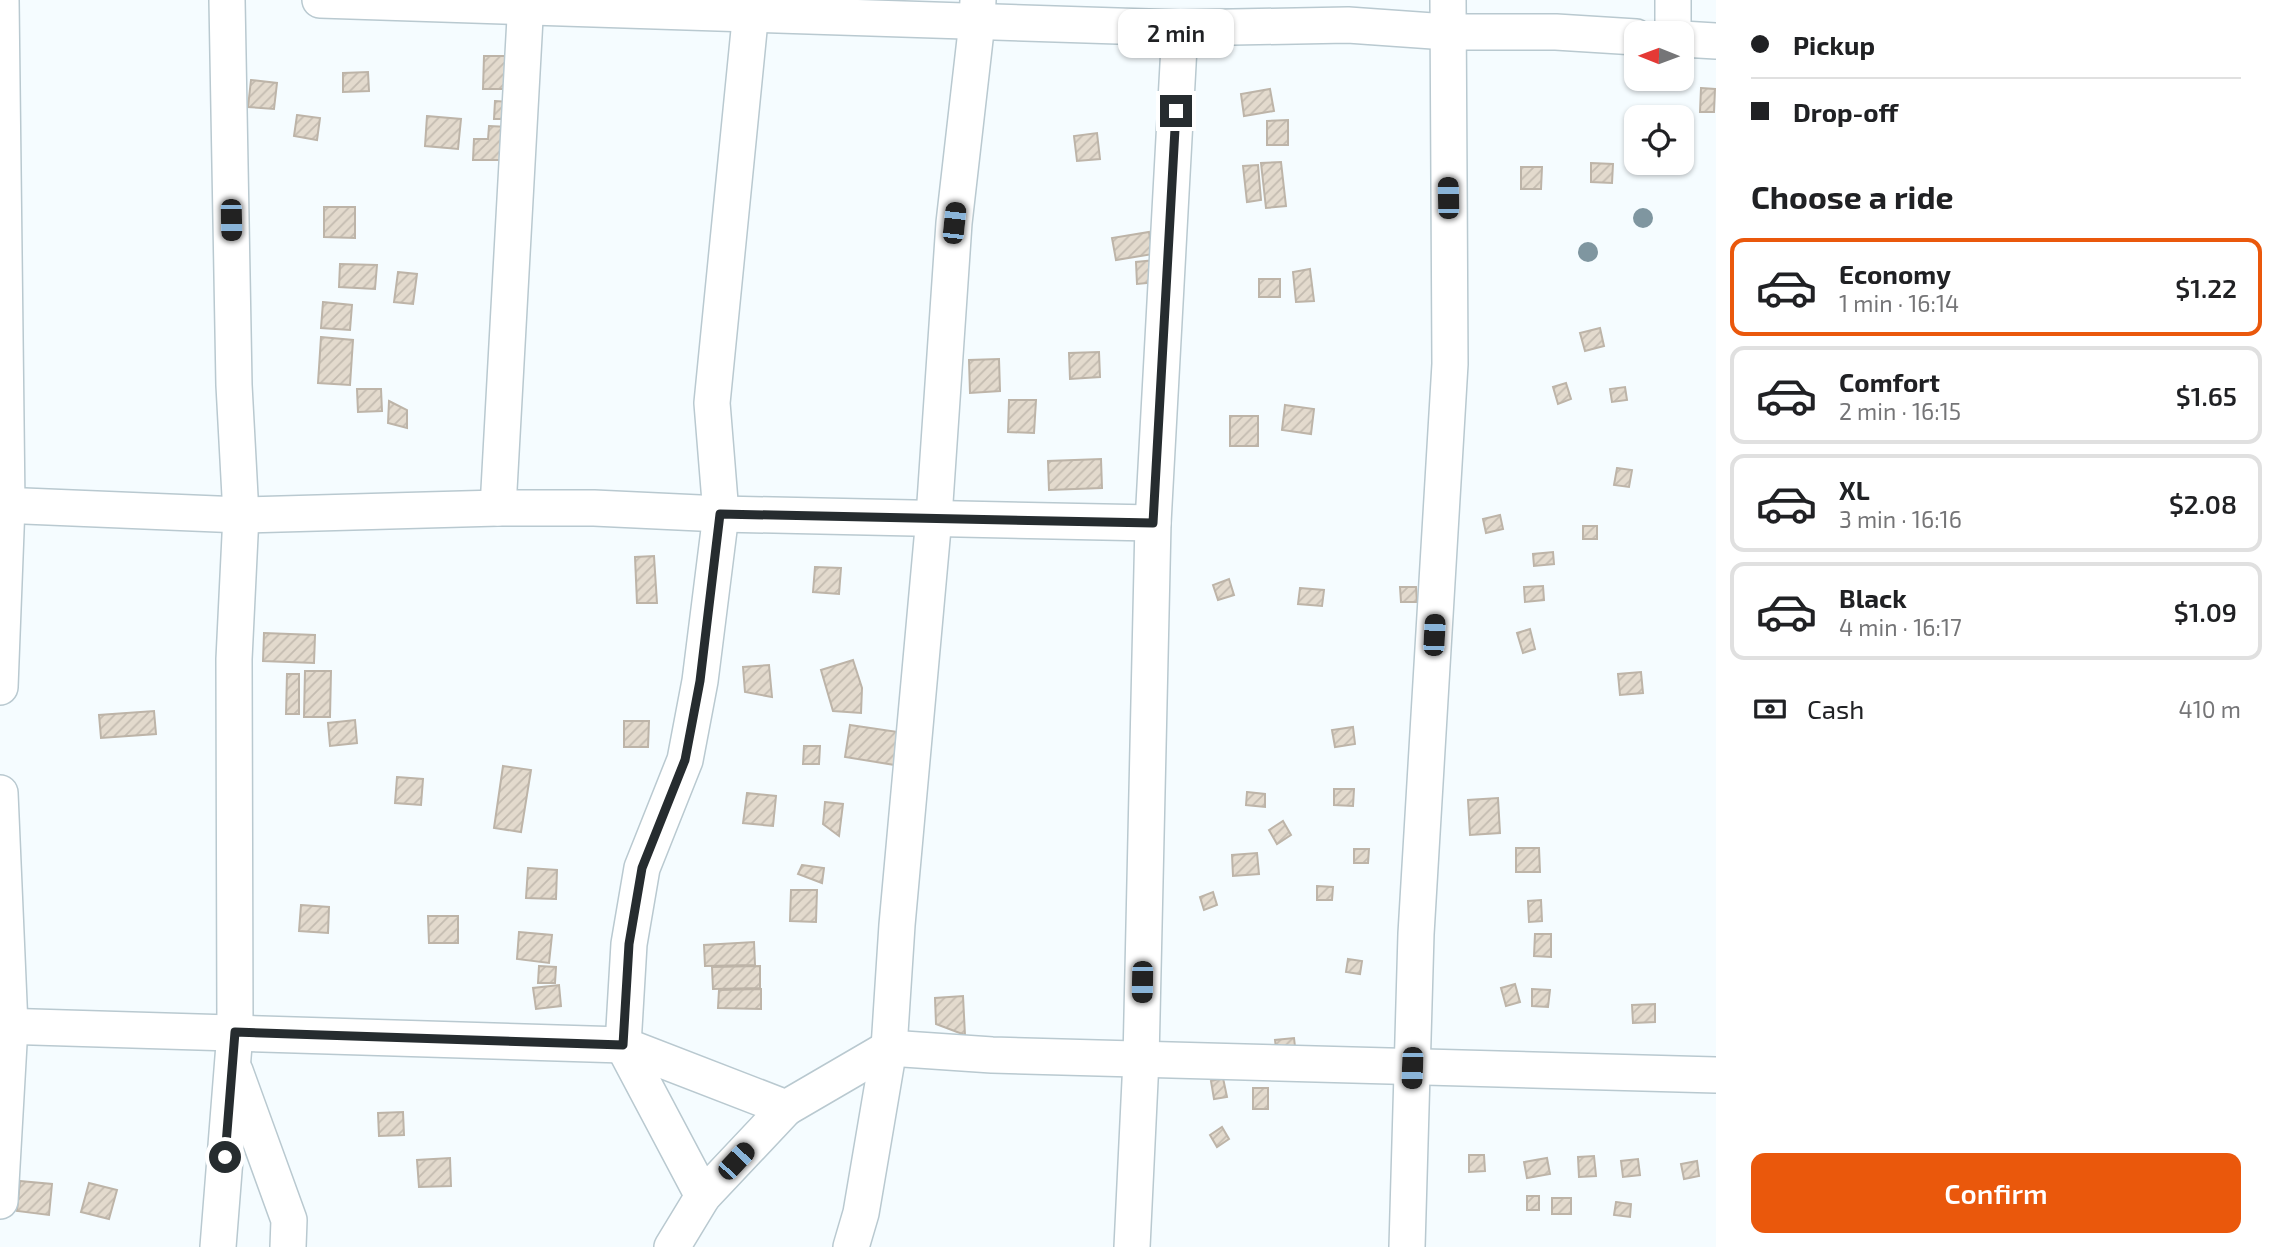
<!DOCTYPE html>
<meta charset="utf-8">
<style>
:root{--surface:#fff;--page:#f2f2f2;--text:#202124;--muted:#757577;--line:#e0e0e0;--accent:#ea580c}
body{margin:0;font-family:"Exo 2",sans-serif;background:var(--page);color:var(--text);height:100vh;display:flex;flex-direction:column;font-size:26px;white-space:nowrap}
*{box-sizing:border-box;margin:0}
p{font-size:23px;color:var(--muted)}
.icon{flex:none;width:38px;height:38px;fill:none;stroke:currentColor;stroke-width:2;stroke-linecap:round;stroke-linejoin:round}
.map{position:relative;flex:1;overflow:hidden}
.side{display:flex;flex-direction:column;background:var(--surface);width:560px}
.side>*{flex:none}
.hud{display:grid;align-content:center;height:154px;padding:0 35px;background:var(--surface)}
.needle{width:46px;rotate:271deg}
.tools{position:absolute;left:1624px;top:21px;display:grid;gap:14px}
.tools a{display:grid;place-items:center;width:70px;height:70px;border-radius:14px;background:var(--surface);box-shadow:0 2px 5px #0004;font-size:35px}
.end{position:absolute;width:32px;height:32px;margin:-16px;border:9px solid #262c2f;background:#fff;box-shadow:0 0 0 4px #fff}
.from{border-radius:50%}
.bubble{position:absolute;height:49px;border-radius:14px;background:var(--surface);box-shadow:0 2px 5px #0004;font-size:23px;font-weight:600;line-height:49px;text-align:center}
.car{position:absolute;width:21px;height:42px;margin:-21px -10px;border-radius:9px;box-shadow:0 0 5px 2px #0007;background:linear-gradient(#222 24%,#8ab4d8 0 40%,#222 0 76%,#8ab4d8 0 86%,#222 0)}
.hud b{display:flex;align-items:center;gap:24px;height:66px;font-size:26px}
.hud b+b{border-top:2px solid var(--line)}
.hud i{width:18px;height:18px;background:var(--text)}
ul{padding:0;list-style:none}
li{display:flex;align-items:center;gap:21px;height:98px;margin:0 14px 10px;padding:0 21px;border:4px solid var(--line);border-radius:14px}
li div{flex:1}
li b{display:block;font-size:26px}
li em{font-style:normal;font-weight:600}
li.active{border-color:var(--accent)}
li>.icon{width:63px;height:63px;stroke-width:1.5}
h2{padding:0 35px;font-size:32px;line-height:84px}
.pay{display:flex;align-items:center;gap:18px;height:77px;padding:0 35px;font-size:26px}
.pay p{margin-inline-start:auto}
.primary-button{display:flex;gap:14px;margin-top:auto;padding:14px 35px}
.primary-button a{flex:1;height:80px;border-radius:14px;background:var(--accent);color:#fff;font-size:28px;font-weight:600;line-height:80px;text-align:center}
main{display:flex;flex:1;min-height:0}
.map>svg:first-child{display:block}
</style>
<main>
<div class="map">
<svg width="1716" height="1247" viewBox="0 0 1716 1247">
<defs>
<pattern id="building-hatch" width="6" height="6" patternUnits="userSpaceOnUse" patternTransform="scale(1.75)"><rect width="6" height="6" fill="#e3dacd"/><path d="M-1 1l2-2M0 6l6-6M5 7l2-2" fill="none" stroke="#c3bbb0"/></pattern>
</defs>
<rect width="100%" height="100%" fill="#f5fcff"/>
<g fill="url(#building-hatch)" stroke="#bdb4a8" stroke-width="2">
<polygon points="484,56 517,56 517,89 483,89"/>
<polygon points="368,72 369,91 343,92 343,73"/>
<polygon points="251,80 277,83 274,109 248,107"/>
<polygon points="1701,88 1715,89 1714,112 1700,112"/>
<polygon points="1270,89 1274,111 1244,116 1241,94"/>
<polygon points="495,101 511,102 510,119 494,119"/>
<polygon points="297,115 320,118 317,140 294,136"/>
<polygon points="427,116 461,119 458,149 425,146"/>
<polygon points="1288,120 1288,145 1267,145 1267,121"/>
<polygon points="489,126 509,127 508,160 473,160 474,139 488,139"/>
<polygon points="1097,133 1100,159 1077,161 1074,136"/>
<polygon points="1281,162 1286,206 1266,208 1261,163"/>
<polygon points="1591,163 1613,164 1612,183 1591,182"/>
<polygon points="1258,165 1261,200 1247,202 1243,166"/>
<polygon points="1521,167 1542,167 1541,189 1521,189"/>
<polygon points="324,207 355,207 355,238 324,237"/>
<polygon points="1149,232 1153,254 1116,260 1112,238"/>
<polygon points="1155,260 1157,282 1137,284 1136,262"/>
<polygon points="340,264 377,265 375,289 339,287"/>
<polygon points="1310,269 1314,301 1296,302 1293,272"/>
<polygon points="398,272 417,274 413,304 394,302"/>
<rect x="1259" y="279" width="21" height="18"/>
<polygon points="323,302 352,305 350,330 321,328"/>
<polygon points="1600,328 1604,346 1585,351 1580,333"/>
<polygon points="321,337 353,340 350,385 318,383"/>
<polygon points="1099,352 1100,377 1070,379 1069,353"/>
<polygon points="999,359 1000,391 970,393 969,360"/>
<polygon points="1566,383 1571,399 1558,404 1553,387"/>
<polygon points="1625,387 1627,400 1612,402 1610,389"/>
<polygon points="357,389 381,389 382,411 358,412"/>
<polygon points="1009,400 1036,400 1034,433 1008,432"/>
<polygon points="389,401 407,410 407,428 388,423"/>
<polygon points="1285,405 1314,409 1311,434 1282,430"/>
<rect x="1230" y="416" width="28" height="30"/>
<polygon points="1101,459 1102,488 1049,490 1048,461"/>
<polygon points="1617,468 1632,470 1629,487 1614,485"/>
<polygon points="1500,515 1503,529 1486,533 1483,519"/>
<rect x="1583" y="526" width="14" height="13"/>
<polygon points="1553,552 1554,564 1534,566 1533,554"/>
<polygon points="654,556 657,603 637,603 635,557"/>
<polygon points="815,567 841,568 839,594 813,592"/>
<polygon points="1229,579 1234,595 1218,600 1213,585"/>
<polygon points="1543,586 1544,600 1525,602 1524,587"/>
<polygon points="1400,587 1416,587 1417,602 1401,602"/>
<polygon points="1300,588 1324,590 1322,606 1298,604"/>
<polygon points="1530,629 1535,649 1523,653 1517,633"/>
<polygon points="264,633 315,635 314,663 263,661"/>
<polygon points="853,660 862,688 861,713 833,711 821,670"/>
<polygon points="769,665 772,697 745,692 743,667"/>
<polygon points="305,671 331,671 330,717 304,717"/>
<polygon points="1641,672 1643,693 1620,695 1618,674"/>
<polygon points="287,674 299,674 299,714 286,714"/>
<polygon points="154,711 156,734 101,738 99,715"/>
<polygon points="355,720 357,743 330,746 328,723"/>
<polygon points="624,721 649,721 648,747 624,747"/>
<polygon points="850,725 905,733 901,766 845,757"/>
<polygon points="1353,727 1355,744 1335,747 1332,730"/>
<polygon points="804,746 820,746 819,764 803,764"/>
<polygon points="503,766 531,770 521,832 494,828"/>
<polygon points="397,777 423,779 421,805 395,803"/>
<polygon points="1334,789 1354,789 1353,806 1334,805"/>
<polygon points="1247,792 1265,794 1265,807 1246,805"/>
<polygon points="747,793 776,796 773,826 743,823"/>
<polygon points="1498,798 1500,833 1470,835 1468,800"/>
<polygon points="825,802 843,804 839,836 823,824"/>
<polygon points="1283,821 1291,835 1277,844 1269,830"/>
<polygon points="1516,848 1539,848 1540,872 1516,872"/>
<polygon points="1354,849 1369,849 1368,863 1354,863"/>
<polygon points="1257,853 1259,874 1233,876 1232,855"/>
<polygon points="802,865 824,868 822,883 798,874"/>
<polygon points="528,868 557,870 556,899 526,898"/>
<polygon points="1317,886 1333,887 1332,900 1317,900"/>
<polygon points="791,890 817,890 816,922 790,921"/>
<polygon points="1213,892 1217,905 1204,910 1200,897"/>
<polygon points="1541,900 1542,921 1529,922 1528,901"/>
<polygon points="301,905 329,907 328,933 299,931"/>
<polygon points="428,916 458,916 458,943 429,943"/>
<polygon points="519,932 552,935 549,963 517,959"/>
<polygon points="1535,934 1551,934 1551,957 1534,956"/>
<polygon points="754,942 755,965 705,966 704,945"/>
<polygon points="1348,959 1362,961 1360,974 1346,972"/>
<polygon points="539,966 556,967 555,983 538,983"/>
<polygon points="760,966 760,988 713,989 712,967"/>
<polygon points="1515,984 1520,1002 1506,1006 1501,988"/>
<polygon points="559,985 561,1006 536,1009 533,988"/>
<polygon points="761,989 761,1009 718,1008 719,990"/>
<polygon points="1532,989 1550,990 1548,1007 1532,1006"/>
<polygon points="963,996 965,1035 936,1024 935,998"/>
<polygon points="1655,1004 1655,1022 1633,1023 1632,1005"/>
<polygon points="1294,1038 1296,1055 1277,1057 1275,1040"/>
<polygon points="1223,1078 1227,1097 1214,1099 1211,1081"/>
<rect x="1253" y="1088" width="15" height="21"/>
<polygon points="403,1112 404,1135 379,1136 378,1113"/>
<polygon points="1222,1127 1229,1139 1217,1147 1210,1135"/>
<polygon points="1469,1155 1484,1155 1485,1171 1469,1172"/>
<polygon points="1594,1156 1596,1176 1579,1177 1578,1157"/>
<polygon points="450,1158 451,1186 419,1187 417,1160"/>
<polygon points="1547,1158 1550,1174 1527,1178 1524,1162"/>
<polygon points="1638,1159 1640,1175 1623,1177 1621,1161"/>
<polygon points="1697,1161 1699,1176 1684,1179 1681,1164"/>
<polygon points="20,1181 52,1184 49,1215 17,1211"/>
<polygon points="89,1183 117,1190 109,1219 81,1212"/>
<rect x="1527" y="1196" width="12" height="14"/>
<rect x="1552" y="1198" width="19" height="16"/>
<polygon points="1616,1202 1631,1204 1630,1217 1614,1215"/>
</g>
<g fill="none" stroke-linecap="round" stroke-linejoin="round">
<g stroke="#b9c9d0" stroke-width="38">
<g id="minor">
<polyline points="320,0 1180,28 1348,25 1447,32 1556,32 1636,37"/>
<polyline points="1673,33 1673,0"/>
<polyline points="1682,39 1716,41"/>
<polyline points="0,505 241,515 498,508 594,508 721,514 1153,523"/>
<polyline points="498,508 526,0"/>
<polyline points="0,687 7,505 1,0"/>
<polyline points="0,793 10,1026 0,1201"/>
<polyline points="0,1026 623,1045 786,1108 889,1048 992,1055 1716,1075"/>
<polyline points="235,1071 289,1220 288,1247"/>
<polyline points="703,1196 623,1045 629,944 642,868 685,760 700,681 721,514 712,403 752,0"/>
<polyline points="218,1247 235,1032 234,659 241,515 234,385 227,0"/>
<polyline points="672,1247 703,1196 786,1108"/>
<polyline points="851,1247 861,1213 889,1048 897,925 934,517 954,223 977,22 978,0"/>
<polyline points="1132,1247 1141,1060 1153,523 1180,28"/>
<polyline points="1407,1247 1416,934 1450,364 1448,0"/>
</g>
</g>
<use href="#minor" stroke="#fff" stroke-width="35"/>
</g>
<g fill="#7f96a0">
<circle cx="1643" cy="218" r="10"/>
<circle cx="1588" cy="252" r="10"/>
</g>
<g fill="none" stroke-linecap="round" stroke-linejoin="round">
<polyline stroke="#262c2f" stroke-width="9" points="225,1157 235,1032 623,1045 629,944 642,868 685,760 700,681 720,514 1153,523 1176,111"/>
</g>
</svg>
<div class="tools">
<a><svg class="needle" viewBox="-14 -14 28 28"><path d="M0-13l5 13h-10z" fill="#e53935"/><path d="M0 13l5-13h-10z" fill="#757577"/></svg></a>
<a><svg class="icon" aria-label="locate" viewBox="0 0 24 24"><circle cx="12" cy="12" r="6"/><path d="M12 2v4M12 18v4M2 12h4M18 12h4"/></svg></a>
</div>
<i class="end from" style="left:225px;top:1157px"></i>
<i class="end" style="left:1176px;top:111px"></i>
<div class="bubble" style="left:1118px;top:9px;width:116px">2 min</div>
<i class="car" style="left:1448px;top:198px;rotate:359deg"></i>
<i class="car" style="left:231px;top:220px;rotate:179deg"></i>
<i class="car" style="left:954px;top:223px;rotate:6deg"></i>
<i class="car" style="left:1434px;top:635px;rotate:3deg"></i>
<i class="car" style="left:1142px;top:982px;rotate:181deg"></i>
<i class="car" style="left:1412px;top:1068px;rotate:182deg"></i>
<i class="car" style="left:736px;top:1161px;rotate:43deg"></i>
</div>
<section class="side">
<div class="hud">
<b><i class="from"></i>Pickup</b>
<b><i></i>Drop-off</b>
</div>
<h2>Choose a ride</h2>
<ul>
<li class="active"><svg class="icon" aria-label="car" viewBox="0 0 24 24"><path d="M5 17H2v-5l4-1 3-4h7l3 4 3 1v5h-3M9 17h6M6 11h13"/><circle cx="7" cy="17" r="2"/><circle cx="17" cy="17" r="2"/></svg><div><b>Economy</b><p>1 min · 16:14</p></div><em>$1.22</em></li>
<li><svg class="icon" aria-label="car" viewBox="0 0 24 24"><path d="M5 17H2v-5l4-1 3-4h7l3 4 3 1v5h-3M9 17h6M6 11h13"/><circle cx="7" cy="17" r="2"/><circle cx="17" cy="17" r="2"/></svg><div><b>Comfort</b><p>2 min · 16:15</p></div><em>$1.65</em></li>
<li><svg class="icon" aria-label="car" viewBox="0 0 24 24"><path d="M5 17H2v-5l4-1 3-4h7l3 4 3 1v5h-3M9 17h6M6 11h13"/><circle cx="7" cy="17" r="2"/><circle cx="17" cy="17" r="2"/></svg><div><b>XL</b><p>3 min · 16:16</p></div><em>$2.08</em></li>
<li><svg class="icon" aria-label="car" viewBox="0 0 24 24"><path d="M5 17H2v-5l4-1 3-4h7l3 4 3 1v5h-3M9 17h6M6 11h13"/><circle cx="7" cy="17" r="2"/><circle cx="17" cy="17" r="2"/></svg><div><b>Black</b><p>4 min · 16:17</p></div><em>$1.09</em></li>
</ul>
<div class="pay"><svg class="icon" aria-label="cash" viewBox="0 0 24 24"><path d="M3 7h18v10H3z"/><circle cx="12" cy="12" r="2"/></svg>Cash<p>410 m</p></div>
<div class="primary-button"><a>Confirm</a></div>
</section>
</main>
